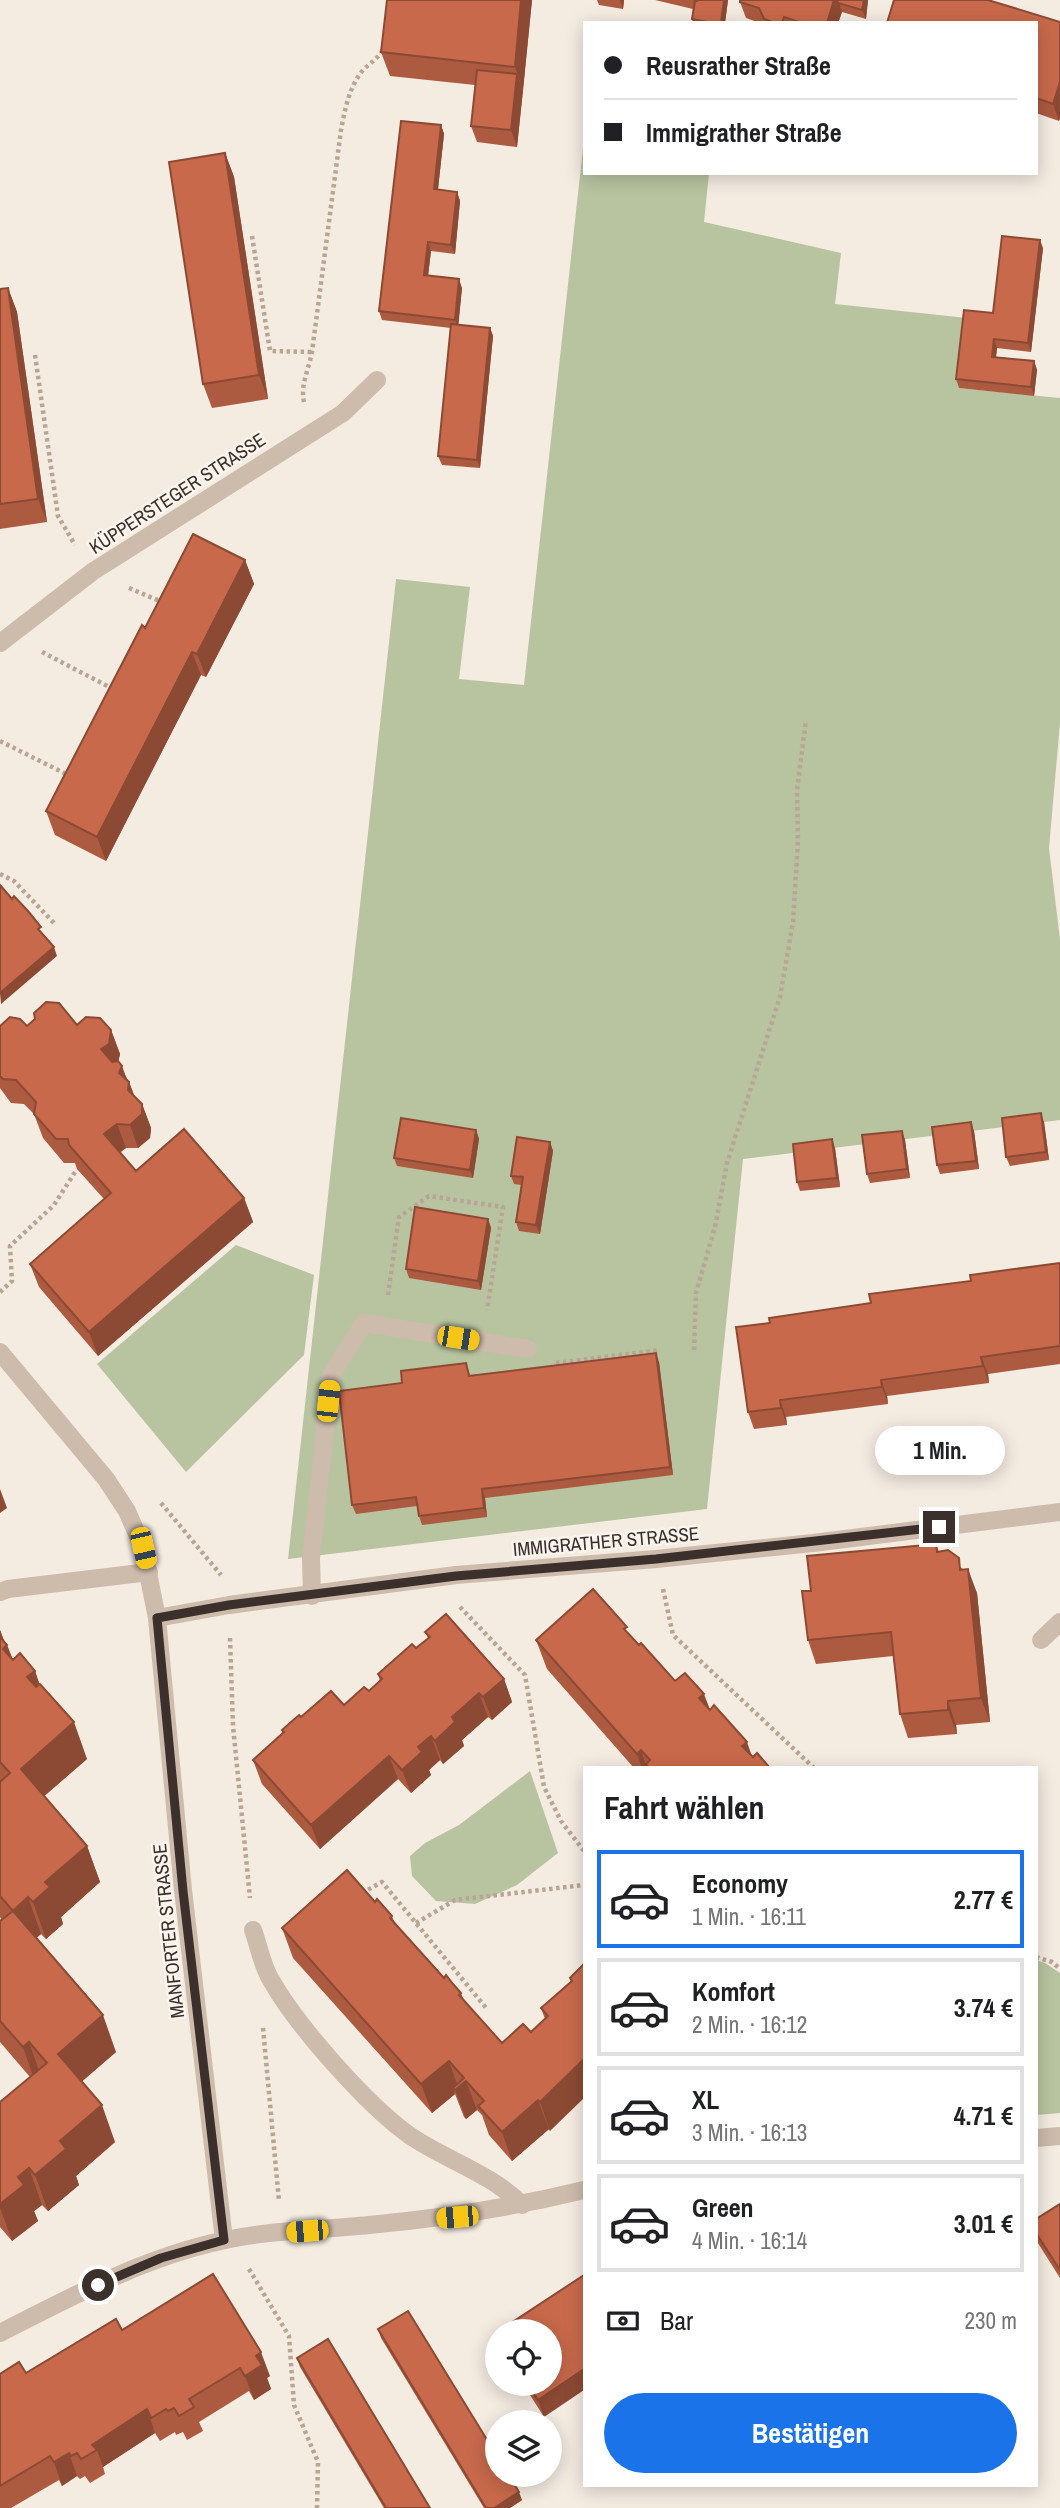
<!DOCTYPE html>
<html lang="de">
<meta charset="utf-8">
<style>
:root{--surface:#fff;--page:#f6f6f6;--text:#202124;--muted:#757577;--line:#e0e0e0;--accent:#1a73e8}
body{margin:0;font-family:"Archivo Narrow",sans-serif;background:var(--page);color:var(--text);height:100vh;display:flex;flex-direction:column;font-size:26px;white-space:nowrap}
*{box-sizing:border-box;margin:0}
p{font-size:23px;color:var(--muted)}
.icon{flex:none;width:38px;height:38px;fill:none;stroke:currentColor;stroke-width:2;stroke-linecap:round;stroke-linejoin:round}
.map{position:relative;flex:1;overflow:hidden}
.panel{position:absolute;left:583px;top:1766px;width:455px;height:721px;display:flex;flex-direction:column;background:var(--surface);border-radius:0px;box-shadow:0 4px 18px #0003}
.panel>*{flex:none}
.hud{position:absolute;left:583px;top:21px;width:455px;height:154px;border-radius:0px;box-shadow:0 4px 18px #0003;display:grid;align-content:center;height:154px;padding:0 21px;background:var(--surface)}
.tools{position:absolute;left:485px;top:2319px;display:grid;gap:14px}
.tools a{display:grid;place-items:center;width:77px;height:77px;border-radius:50%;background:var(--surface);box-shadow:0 4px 18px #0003;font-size:35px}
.end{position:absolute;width:32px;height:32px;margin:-16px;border:9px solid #3b302b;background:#fff;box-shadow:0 0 0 4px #fff}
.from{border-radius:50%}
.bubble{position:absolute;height:49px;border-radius:24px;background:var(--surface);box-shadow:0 4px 18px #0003;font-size:23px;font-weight:700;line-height:49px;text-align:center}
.car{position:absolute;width:21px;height:42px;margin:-21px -10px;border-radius:9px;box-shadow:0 0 5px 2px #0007;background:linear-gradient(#f5c518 24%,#345 0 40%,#f5c518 0 76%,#345 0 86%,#f5c518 0)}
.hud b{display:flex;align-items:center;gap:24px;height:66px;font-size:26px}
.hud b+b{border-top:2px solid var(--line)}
.hud i{width:18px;height:18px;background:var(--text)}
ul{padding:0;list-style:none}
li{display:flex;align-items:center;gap:21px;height:98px;margin:0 14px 10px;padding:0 7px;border:4px solid var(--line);border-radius:0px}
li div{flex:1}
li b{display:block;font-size:26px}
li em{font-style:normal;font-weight:700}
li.current{border-color:var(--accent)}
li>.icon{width:63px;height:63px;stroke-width:1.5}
h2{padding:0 21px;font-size:32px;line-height:84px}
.pay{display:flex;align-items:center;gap:18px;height:77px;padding:0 21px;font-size:26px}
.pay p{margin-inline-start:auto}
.cta{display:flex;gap:14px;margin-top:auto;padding:14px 21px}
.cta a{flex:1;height:80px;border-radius:42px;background:var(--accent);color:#fff;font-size:28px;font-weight:700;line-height:80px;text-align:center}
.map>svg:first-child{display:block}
</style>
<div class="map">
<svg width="1060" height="2508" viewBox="0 0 1060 2508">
<rect width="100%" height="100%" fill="#f4ebe1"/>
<g fill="#b8c4a0">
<polygon points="584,139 584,173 709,173 704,222 841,253 835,304 967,318 959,388 1060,398 1060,723 1049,848 1060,940 1060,1120 743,1159 707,1509 288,1559 396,579 470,587 459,679 524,685"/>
<polygon points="236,1245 314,1275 304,1355 186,1472 97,1364"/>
<polygon points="530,1771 558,1853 517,1885 475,1904 436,1901 412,1876 410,1856 425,1843 459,1825"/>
<polygon points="1036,1960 1045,1963 1060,1973 1060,2113 1036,2115"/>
</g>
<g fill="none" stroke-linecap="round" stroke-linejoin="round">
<g stroke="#b9a596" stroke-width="4.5" stroke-dasharray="3.5 3.5" stroke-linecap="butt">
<polyline points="252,236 270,351 312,352"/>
<polyline points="35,355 58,516 75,545"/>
<path d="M304,402C300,385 309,369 312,352L341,130C345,109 349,87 363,70C370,63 379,58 383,49"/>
<polyline points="129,588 162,602"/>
<polyline points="42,652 115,690"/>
<polyline points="0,741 68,775"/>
<polyline points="0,874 14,881 54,923"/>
<polyline points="0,1292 12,1281 10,1246 54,1205 77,1169"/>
<polyline points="388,1295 399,1217 429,1196 503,1207 487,1310"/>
<polyline points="694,1350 696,1293 715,1227 727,1163 780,997 793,922 798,840 797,790 806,720"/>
<polyline points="556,1363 660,1350"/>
<polyline points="161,1503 221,1575"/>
<polyline points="663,1589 673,1635 814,1768"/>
<polyline points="460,1607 525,1675 544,1787 561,1821 584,1851"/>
<polyline points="230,1638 233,1726 250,1898"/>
<polyline points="362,1893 382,1882 487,2009"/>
<polyline points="416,1923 455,1900 584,1885"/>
<polyline points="1036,1957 1052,1962 1060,1969"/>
<polyline points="263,2028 279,2201"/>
<polyline points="249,2269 289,2336 294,2405 318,2462 317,2508"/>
</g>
<g stroke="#cdbbac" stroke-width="18">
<polyline points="0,1592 8,1589 149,1572"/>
<polyline points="312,1596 311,1558 331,1375 364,1323 528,1349"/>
<polyline points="1041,1640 1060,1622"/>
<path d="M253,1930C259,1946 262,1966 271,1980C297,2026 366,2104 409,2135C445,2160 491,2173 522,2205"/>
</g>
<g stroke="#cdbbac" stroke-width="18">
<polyline points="0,643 92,572 343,413 377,380"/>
<polyline points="0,1352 106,1479 127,1511 143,1548 157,1618 183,1890 224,2240"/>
<polyline points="157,1618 229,1605 456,1575 656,1559 813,1543 1060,1512"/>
<polyline points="1036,2138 1060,2136"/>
<path d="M0,2333C71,2297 142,2258 221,2241C268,2230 320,2230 369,2225C445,2218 510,2208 584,2190"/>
</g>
</g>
<g fill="#ac5a40">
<polygon points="532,0 517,147 477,142 471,126 475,85 390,76 381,52"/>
<polygon points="597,0 624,0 623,9 599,5"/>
<polygon points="655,0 728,0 725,23 693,23 692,19 693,9"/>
<polygon points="868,0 866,19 842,12 838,23 760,23 746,18 740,2"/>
<polygon points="1060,22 1059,121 1036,113 1036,23"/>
<polygon points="441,125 444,134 438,189 457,192 460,201 455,254 431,251 428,276 462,288 458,325 490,328 493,336 480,468 442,465 438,456 451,328 382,320 379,311"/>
<polygon points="225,153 234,177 268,399 212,408 203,384"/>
<polygon points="1043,248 1031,352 997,348 996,357 1034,361 1037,370 1034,396 959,388 956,379 993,313"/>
<polygon points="8,288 17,312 47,522 0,529 0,289"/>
<polygon points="245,560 254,584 206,677 201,675 106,861 55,835 46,811 145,628"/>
<polygon points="77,1025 111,1030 120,1054 118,1062 129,1082 134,1095 142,1104 151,1128 150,1138 138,1148 126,1148 120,1152 136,1171 244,1198 253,1222 98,1356 39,1287 30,1264 104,1199 77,1169 75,1163 64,1163 43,1138 34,1114 24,1104 11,1103 0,1088 0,1026"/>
<polygon points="1044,1122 1049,1160 1010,1166 1006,1157"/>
<polygon points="476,1130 479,1139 473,1178 397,1166 394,1158"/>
<polygon points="902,1131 905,1140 910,1178 870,1183 867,1174"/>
<polygon points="974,1131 979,1169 940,1174 937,1165"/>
<polygon points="550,1142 553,1151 540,1234 519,1231 516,1222 521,1185 514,1184 511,1176"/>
<polygon points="835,1148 840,1187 800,1191 797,1182"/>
<polygon points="488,1219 491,1228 481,1290 409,1278 406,1269"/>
<polygon points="1060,1263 1060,1364 988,1374 989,1383 887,1396 888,1404 786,1417 787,1425 754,1429 748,1412 770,1323 871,1303 971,1281"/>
<polygon points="659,1362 673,1475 485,1498 487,1517 422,1525 419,1516 417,1506 356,1514 352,1505 402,1383 466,1363 470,1375"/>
<polygon points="936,1544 939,1552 963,1569 977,1593 990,1722 956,1725 957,1734 908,1738 900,1714 893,1656 816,1664 808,1640 811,1591"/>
<polygon points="0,1630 4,1641 7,1645 13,1660 35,1671 39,1684 87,1759 44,1796 87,1846 100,1882 61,1917 63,1924 46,1939 41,1934 36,1938 116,2052 81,2082 115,2142 76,2176 79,2185 48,2211 42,2205 34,2211 38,2221 12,2241 0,2227 0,2102 30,2077 0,2042 0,1921 2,1920 0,1917"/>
<polygon points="425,1632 504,1679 512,1702 492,1720 488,1717 462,1740 464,1746 443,1764 440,1760 429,1770 431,1775 411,1793 398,1779 320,1849 262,1784 253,1760 283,1733 282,1730 301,1717 344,1705 369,1691 380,1681 378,1674 416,1648 428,1638"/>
<polygon points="630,1636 675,1681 710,1710 753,1757 770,1768 634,1768 547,1669 536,1640"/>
<polygon points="392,1916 395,1924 444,1978 461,1993 464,2001 502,2043 531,2032 545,2019 541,2008 571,1981 570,1978 584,1964 550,2131 549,2129 512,2161 489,2135 482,2115 477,2110 466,2119 464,2117 455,2094 432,2113 293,1958 282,1928"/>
<polygon points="1060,2204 1060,2278 1036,2240 1036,2219"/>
<polygon points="378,2329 522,2500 510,2508 484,2508 381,2338"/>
<polygon points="122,2330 270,2376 267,2378 271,2389 254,2400 249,2391 199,2422 203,2431 187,2440 183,2432 176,2435 175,2432 160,2441 155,2433 103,2467 105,2474 90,2483 85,2476 80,2479 77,2476 62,2486 59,2480 11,2508 0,2508 0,2374 26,2373"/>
<polygon points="297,2358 430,2508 384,2508 300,2367"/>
<polygon points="523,2384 550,2384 544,2417"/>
</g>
<g fill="#8c4a34">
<polygon points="521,0 532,0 523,91 515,67"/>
<polygon points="620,0 624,0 623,9"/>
<polygon points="724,0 728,0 725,23 721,23"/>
<polygon points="831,0 838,0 842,12 838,23 827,23"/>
<polygon points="864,0 868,0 866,19 862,10"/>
<polygon points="517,74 523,91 517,147 511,130"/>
<polygon points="1060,82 1060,119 1059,121 1053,104"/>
<polygon points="441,125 444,134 437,198 434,189"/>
<polygon points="225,153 234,177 268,399 259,375"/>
<polygon points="457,192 460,201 455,254 451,245"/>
<polygon points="1040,240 1043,248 1031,352 1028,343"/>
<polygon points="428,242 431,251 427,284 424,275"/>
<polygon points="459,279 462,288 458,329 455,320"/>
<polygon points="8,288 17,312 47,522 38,499"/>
<polygon points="490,328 493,336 480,468 477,460"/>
<polygon points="994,339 997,348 995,365 992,357"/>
<polygon points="1034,361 1037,370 1034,396 1031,387"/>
<polygon points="245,560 254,584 206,677 197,654"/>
<polygon points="192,652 201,675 106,861 97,837"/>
<polygon points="54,947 57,956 1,1004 0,993"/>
<polygon points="111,1030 120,1054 117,1068 110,1073 101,1049"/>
<polygon points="122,1066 129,1085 129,1082 138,1106 119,1073"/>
<polygon points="142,1104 151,1128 150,1138 138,1148 130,1125"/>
<polygon points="1041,1113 1044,1122 1049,1160 1046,1152"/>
<polygon points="971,1122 974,1131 979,1169 976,1161"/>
<polygon points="117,1124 126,1148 113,1158 104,1134"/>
<polygon points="476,1130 479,1139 473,1178 470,1170"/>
<polygon points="902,1131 905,1140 910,1178 907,1169"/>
<polygon points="832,1139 835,1148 840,1187 837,1178"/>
<polygon points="550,1142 553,1151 540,1234 536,1225"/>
<polygon points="244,1198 253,1222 98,1356 89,1332"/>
<polygon points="488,1219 491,1228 481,1290 478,1281"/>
<polygon points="656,1353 659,1362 673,1475 670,1467"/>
<polygon points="981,1357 988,1374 989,1383 983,1366"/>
<polygon points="881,1380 887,1396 888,1404 882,1387"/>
<polygon points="780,1400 786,1417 787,1425 781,1408"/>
<polygon points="0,1489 7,1508 0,1513"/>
<polygon points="482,1489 485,1498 487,1517 484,1508"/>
<polygon points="968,1569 977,1593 990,1722 981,1698"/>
<polygon points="0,1630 6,1646 7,1645 21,1681 0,1642"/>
<polygon points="35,1671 48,1708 27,1677"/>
<polygon points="504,1679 512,1702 492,1720 483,1697"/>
<polygon points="479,1693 488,1717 462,1740 464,1746 443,1764 435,1741 452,1717"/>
<polygon points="704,1694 715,1723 699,1698"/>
<polygon points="948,1701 956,1725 957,1734 948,1710"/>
<polygon points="74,1722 87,1759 34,1805 21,1769"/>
<polygon points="431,1736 440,1760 429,1770 431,1775 411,1793 402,1770 418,1747"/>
<polygon points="747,1742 756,1768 742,1746"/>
<polygon points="641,1750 647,1768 642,1768 637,1754"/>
<polygon points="389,1756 398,1779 320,1849 311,1825"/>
<polygon points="87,1846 100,1882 61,1917 63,1924 46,1939 33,1902 45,1882"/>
<polygon points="28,1897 41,1934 26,1947 13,1911"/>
<polygon points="103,2015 116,2052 71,2091 58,2054"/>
<polygon points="29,2042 42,2079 36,2084 23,2047"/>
<polygon points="584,2059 584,2098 550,2131 540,2102"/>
<polygon points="449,2061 458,2087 466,2081 477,2110 466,2119 455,2090 453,2088 455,2094 432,2113 421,2084"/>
<polygon points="538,2100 549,2129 512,2161 502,2132"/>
<polygon points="102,2105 115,2142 76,2176 79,2185 48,2211 35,2175 60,2141"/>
<polygon points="29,2168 42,2205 34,2211 38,2221 12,2241 0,2208 0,2204 18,2177"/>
<polygon points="261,2352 270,2376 267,2378 271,2389 254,2400 245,2376 256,2356"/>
<polygon points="584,2369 584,2390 544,2417 538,2400"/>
<polygon points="147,2409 155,2433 103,2467 97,2450 92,2445"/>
<polygon points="69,2453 77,2476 62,2486 54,2462"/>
<polygon points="519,2492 522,2500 510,2508 494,2508"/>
</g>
<g fill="#c8694b" stroke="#8c4a34" stroke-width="2">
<polygon points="387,0 521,0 515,67 381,52"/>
<polygon points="698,0 724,0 721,23 712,23 692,19 695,1 697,1"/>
<polygon points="740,0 834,0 827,23 802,23 784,17 782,23 775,23 764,19 759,8 740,2"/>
<polygon points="837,0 864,0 862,10 838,3"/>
<polygon points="894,0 988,0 1060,22 1060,82 1053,104 1036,98 1036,23 887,23"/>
<polygon points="477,70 517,74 511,130 471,126"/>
<polygon points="401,121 441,125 434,189 457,192 451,245 428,242 424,275 459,279 455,320 379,311"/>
<polygon points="225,153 259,375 203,384 169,162"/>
<polygon points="1002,236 1040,240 1028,343 994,339 992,357 1034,361 1031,387 956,379 964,310 993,313"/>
<polygon points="8,288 38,499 0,504 0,289"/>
<polygon points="451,324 490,328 477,460 438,456"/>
<polygon points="193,534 245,560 197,654 192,652 97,837 46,811 142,625 145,628"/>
<polygon points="0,885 12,899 14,896 28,911 41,927 38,929 54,947 0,993"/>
<polygon points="46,1002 59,1003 77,1025 86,1017 100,1018 111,1030 109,1044 101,1049 112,1062 118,1061 122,1066 119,1073 129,1082 128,1090 142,1104 142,1114 130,1125 117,1124 104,1134 136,1171 184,1129 244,1198 89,1332 30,1264 111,1193 69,1145 68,1139 56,1139 34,1114 36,1102 16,1080 3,1079 0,1076 0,1026 10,1017 20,1019 27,1026 35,1019 34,1013"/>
<polygon points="1041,1113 1046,1152 1006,1157 1002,1118"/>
<polygon points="401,1118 476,1130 470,1170 394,1158"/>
<polygon points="971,1122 976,1161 937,1165 932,1127"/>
<polygon points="902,1131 907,1169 867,1174 862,1135"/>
<polygon points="517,1137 550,1142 536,1225 516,1222 523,1177 511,1176"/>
<polygon points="832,1139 837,1178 797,1182 793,1144"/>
<polygon points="415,1207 488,1219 478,1281 406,1269"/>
<polygon points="1060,1263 1060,1346 981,1357 983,1366 881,1380 882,1387 780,1400 781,1408 748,1412 736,1327 770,1323 769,1318 871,1303 869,1294 971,1281 970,1275"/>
<polygon points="656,1353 670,1467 482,1489 484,1508 419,1516 416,1497 352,1505 339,1391 402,1383 401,1371 466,1363 469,1376"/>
<polygon points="936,1544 937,1552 948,1550 959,1558 960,1570 968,1569 981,1698 948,1701 948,1710 900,1714 891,1632 808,1640 802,1591 811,1591 807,1556"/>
<polygon points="593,1589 627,1627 624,1629 639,1645 641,1643 675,1681 685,1673 704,1694 699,1698 710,1710 714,1705 747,1742 742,1746 753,1757 757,1753 770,1768 649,1768 646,1764 650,1760 641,1750 637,1754 536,1640"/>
<polygon points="446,1614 504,1679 483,1697 479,1693 452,1717 455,1722 435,1741 431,1736 418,1747 422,1752 402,1770 389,1756 311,1825 253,1760 284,1732 282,1730 299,1715 301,1717 331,1691 344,1705 364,1687 369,1691 382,1679 378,1674 412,1644 416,1648 430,1637 425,1632"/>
<polygon points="0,1637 7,1645 3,1649 13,1660 20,1653 35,1671 27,1677 36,1687 40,1684 74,1722 21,1769 87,1846 45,1882 50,1887 33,1902 28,1897 13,1911 0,1896 0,1782 10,1773 0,1762"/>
<polygon points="347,1870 375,1902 377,1899 392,1916 390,1918 444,1978 446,1975 453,1984 461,1993 459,1995 502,2043 523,2024 531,2032 548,2016 541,2008 572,1981 570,1978 584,1964 584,2059 540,2102 538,2100 502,2132 478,2106 484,2101 466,2081 455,2090 453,2088 464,2078 449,2061 421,2084 282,1928"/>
<polygon points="13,1911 103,2015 58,2054 102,2105 60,2141 66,2149 35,2175 29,2168 18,2177 24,2185 0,2204 0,2102 47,2063 29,2042 23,2047 0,2021 0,1921"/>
<polygon points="1060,2204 1060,2270 1036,2233 1036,2219"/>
<polygon points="213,2274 261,2352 256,2356 262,2365 245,2376 240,2368 189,2399 194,2407 179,2416 174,2408 168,2411 166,2409 151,2418 147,2409 92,2445 97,2450 81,2459 77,2453 71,2456 69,2453 54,2462 50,2456 0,2486 0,2374 19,2362 26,2373 116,2319 122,2330"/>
<polygon points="584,2275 584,2369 538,2400 527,2384 550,2384 550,2331 499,2331"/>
<polygon points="408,2311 497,2456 497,2474 508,2474 519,2492 494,2508 486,2508 378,2329"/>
<polygon points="328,2339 430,2508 386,2508 297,2358"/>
</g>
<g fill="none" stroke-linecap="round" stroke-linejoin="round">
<polyline stroke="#3b302b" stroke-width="9" points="98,2285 161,2258 224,2240 183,1891 157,1618 229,1605 456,1576 656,1559 939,1527"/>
</g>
<g text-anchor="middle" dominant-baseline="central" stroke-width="5" stroke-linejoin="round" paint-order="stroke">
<g font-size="19" fill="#3b302b" stroke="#fbf5ee">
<text transform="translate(177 493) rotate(-33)">KÜPPERSTEGER STRASSE</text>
<text transform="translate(606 1541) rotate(-5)">IMMIGRATHER STRASSE</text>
<text transform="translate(168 1931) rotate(-96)">MANFORTER STRASSE</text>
</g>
</g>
</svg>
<div class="tools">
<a><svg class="icon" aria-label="locate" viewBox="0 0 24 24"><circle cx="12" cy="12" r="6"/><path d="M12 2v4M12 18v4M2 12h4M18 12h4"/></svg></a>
<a><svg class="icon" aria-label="layers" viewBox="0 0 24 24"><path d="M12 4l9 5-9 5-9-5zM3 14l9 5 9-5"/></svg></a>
</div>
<i class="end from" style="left:98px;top:2285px"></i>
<i class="end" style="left:939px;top:1527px"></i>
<div class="bubble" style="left:875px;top:1426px;width:130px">1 Min.</div>
<i class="car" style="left:458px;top:1338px;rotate:99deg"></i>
<i class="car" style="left:328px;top:1401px;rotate:6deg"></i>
<i class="car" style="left:143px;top:1548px;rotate:167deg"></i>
<i class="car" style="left:457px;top:2217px;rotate:265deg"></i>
<i class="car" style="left:307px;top:2231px;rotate:265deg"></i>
<div class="hud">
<b><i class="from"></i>Reusrather Straße</b>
<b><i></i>Immigrather Straße</b>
</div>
<section class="panel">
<h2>Fahrt wählen</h2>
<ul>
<li class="current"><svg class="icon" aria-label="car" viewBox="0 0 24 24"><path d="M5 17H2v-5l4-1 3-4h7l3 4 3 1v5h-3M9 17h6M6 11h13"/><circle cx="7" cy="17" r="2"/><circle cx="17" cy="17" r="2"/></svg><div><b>Economy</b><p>1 Min. · 16:11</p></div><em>2.77 €</em></li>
<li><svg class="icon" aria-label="car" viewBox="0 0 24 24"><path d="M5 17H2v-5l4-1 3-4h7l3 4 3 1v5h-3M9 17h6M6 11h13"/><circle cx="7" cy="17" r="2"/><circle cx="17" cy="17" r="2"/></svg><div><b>Komfort</b><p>2 Min. · 16:12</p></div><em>3.74 €</em></li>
<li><svg class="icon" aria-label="car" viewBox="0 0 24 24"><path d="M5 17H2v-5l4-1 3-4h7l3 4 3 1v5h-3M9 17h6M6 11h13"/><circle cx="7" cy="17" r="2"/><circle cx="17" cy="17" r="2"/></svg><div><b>XL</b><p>3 Min. · 16:13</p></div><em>4.71 €</em></li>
<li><svg class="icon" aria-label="car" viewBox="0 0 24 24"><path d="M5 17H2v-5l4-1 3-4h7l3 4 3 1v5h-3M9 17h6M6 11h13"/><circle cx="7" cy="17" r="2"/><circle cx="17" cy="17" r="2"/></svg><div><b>Green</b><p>4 Min. · 16:14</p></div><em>3.01 €</em></li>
</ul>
<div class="pay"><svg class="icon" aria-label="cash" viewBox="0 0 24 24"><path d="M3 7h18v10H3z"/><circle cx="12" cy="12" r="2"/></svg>Bar<p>230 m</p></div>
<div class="cta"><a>Bestätigen</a></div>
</section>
</div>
